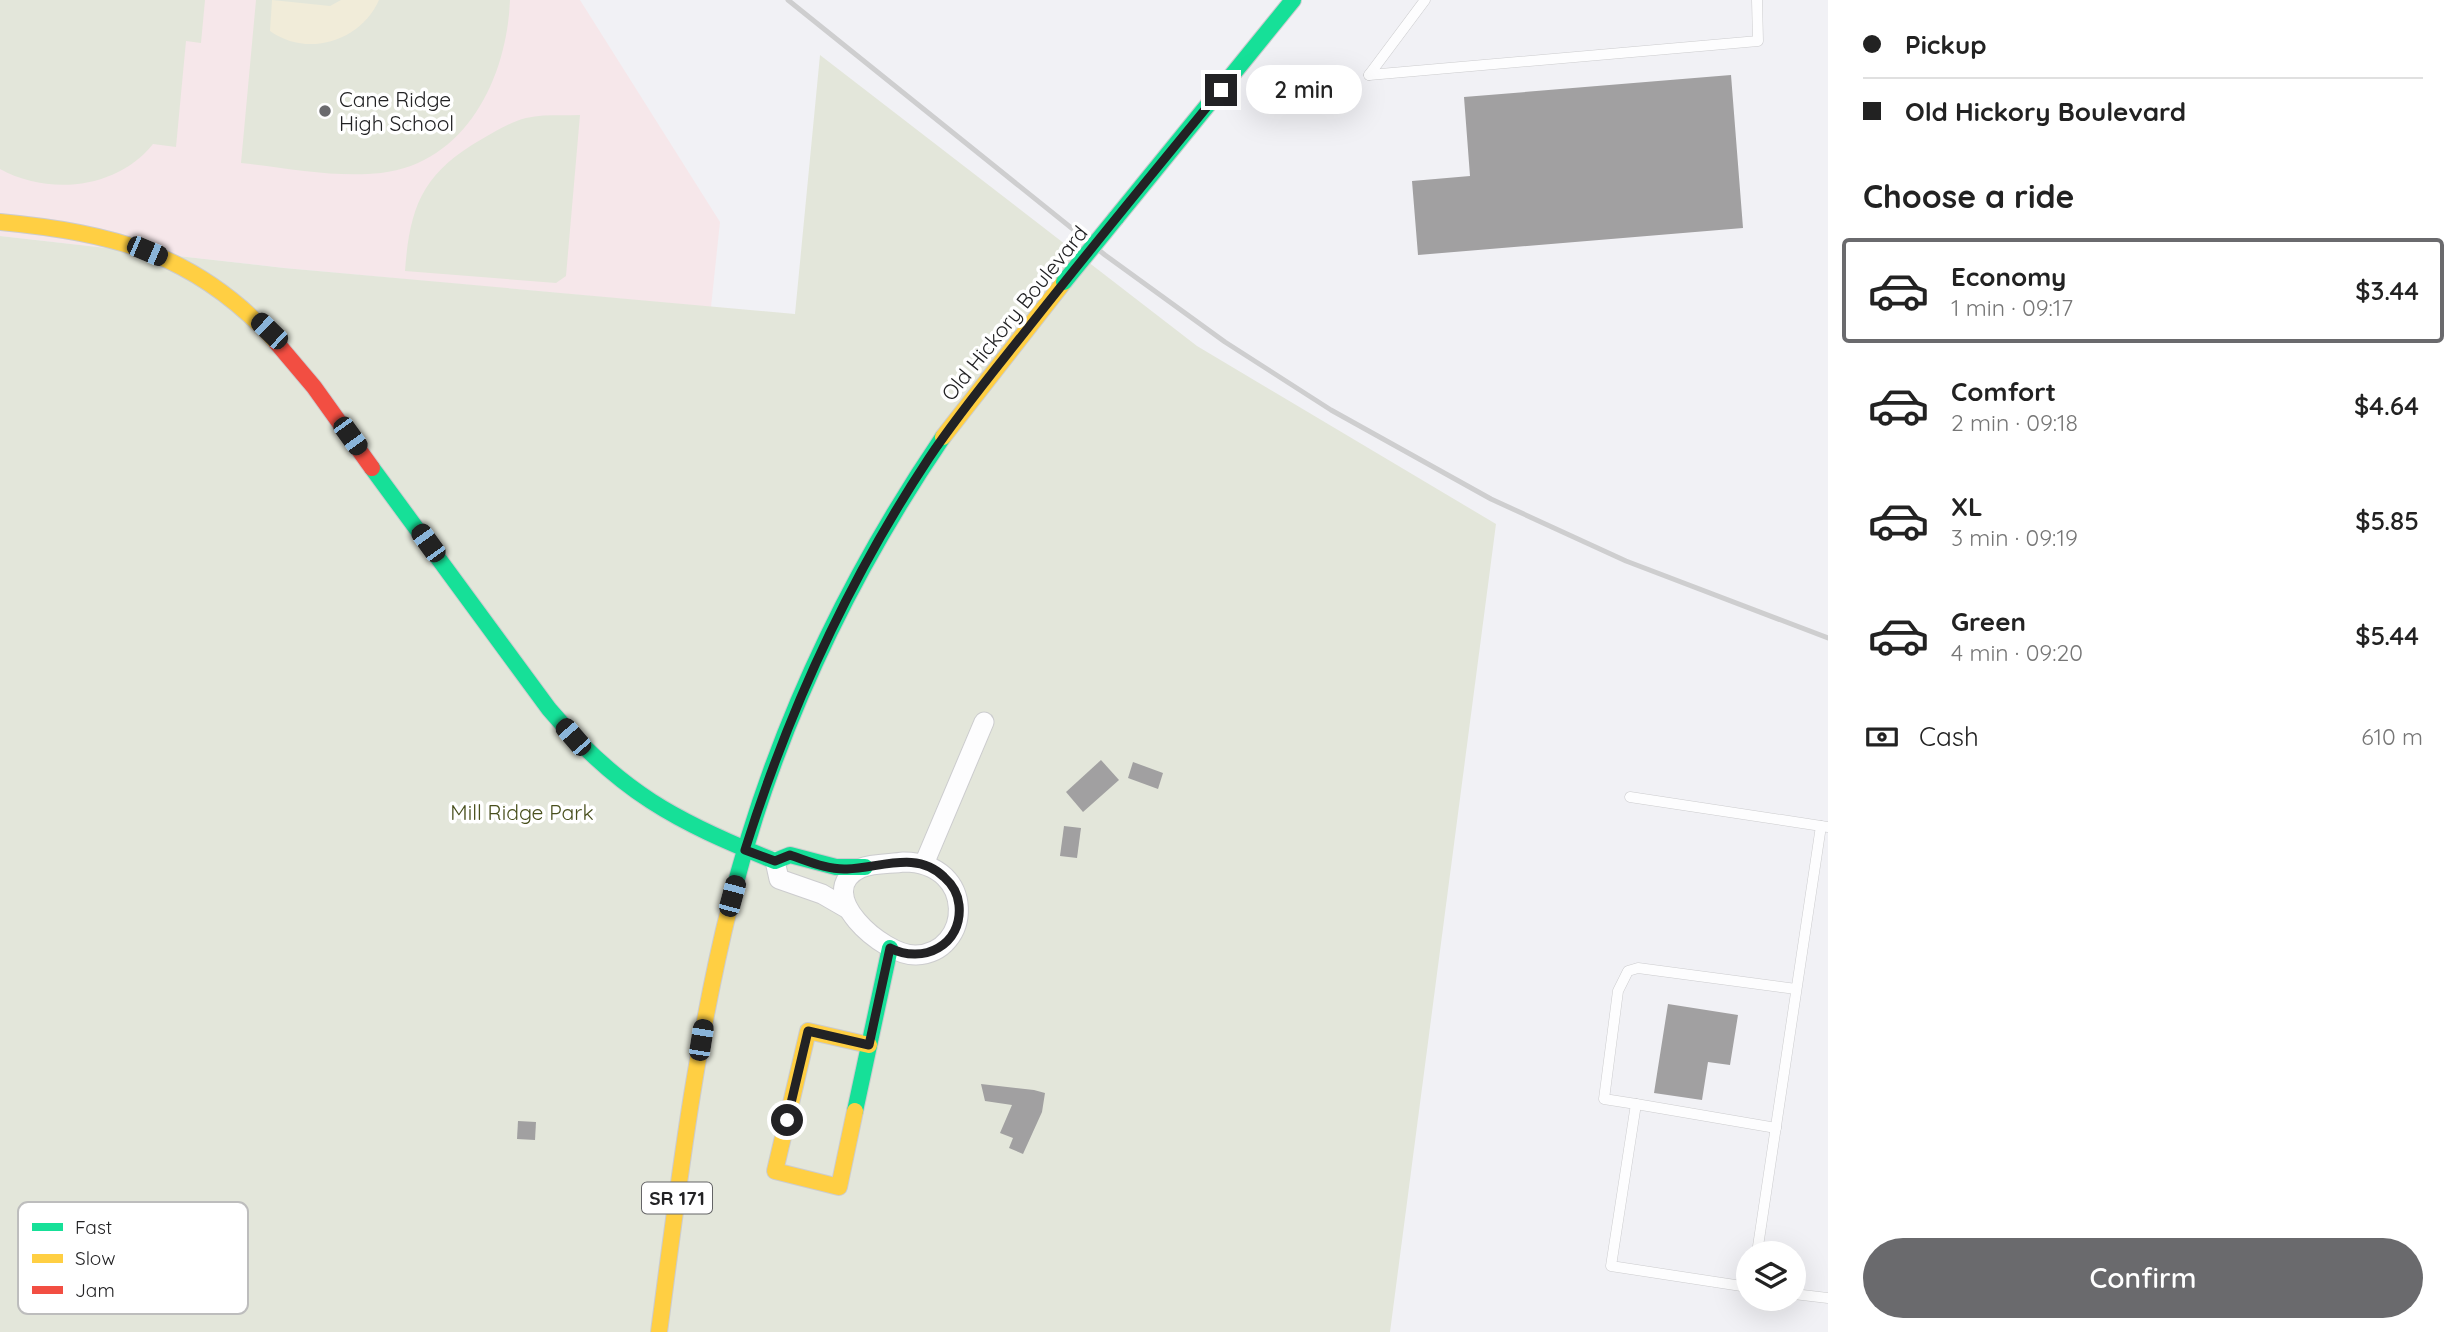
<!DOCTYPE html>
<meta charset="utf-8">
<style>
:root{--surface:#fff;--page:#f2f2f2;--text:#222;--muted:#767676;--line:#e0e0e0;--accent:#6a6a6d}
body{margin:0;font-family:Quicksand,sans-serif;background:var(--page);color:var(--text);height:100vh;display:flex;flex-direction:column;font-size:26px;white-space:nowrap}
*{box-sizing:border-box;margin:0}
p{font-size:23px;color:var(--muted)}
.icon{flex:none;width:38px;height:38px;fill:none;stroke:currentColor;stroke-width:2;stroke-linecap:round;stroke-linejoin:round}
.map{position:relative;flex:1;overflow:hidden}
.side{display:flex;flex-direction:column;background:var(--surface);width:630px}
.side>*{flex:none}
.hud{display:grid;align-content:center;height:154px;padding:0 35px;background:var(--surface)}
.controls{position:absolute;left:1736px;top:1241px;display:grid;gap:14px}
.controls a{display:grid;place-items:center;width:70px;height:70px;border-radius:50%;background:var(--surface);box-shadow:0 7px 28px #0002;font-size:35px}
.end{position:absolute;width:32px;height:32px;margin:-16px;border:9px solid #222224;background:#fff;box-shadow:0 0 0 4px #fff}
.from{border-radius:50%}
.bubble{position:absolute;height:49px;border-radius:24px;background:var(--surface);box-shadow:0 7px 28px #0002;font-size:23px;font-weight:600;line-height:49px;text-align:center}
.car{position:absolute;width:21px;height:42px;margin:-21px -10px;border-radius:9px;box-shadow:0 0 5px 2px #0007;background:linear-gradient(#222 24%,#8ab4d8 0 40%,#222 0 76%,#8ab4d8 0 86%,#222 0)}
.hud b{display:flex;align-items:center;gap:24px;height:66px;font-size:26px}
.hud b+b{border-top:2px solid var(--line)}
.hud i{width:18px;height:18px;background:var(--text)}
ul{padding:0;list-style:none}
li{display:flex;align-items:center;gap:21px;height:105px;margin:0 14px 10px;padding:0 21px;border:4px solid transparent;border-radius:7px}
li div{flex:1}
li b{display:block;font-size:26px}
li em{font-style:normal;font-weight:600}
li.current{border-color:var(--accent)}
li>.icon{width:63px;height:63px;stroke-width:1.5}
h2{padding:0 35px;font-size:32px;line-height:84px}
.pay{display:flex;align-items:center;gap:18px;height:77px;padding:0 35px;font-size:26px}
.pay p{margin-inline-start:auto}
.primary-button{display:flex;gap:14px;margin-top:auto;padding:14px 35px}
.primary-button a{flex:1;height:80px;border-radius:42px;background:var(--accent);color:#fff;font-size:28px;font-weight:600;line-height:80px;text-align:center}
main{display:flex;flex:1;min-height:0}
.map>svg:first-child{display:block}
</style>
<main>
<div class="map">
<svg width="1828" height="1332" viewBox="0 0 1828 1332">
<rect width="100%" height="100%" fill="#f1f1f5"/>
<polygon fill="#f6e7ea" points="0,0 580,0 720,222 711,307 284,268 0,236"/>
<g fill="#e3e6da">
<path d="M0,0H205L201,43L186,41L176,147L153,144C117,189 49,196 0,169Z"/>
<path d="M256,0H510C507,78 466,163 381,173C335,178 287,168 241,163Z"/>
<polygon points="820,55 1197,346 1496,524 1390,1332 0,1332 0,236 284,268 795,314"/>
<path d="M580,115L566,276L556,283L405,271C410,205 423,173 482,139C496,131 510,122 526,118C543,114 562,116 580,115Z"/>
</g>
<path fill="#f1ecd9" d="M272,0L330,6L341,0H379C361,41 308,58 270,31Z"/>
<g fill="#a1a0a1">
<polygon points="1731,75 1743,228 1418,255 1412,181 1470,176 1464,97"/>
<polygon points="1101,760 1119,780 1083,812 1066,792"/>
<polygon points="1133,762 1163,773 1158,789 1128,778"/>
<polygon points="1064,826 1081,828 1077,858 1060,856"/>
<polygon points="1668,1004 1738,1015 1730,1065 1708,1062 1702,1100 1654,1093"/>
<polygon points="981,1084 1034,1090 1045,1093 1042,1112 1023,1154 1009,1148 1013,1138 1000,1133 1012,1105 985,1101"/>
<polygon points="518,1121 536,1122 535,1140 517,1139"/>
</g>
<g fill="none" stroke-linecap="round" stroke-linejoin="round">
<g stroke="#ccccce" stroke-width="11">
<g id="lane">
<polyline points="1369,75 1758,41 1757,0"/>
<polyline points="1369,75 1425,0"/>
<polyline points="1630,797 1828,827"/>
<polyline points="1636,1104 1776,1128"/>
<polyline points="1757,1253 1821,826"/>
<polyline points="1748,1287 1611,1266 1636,1104 1604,1099 1618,991 1628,971 1638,968 1796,989"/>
<polyline points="1794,1294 1828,1298"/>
</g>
</g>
<g stroke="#ccccce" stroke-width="21">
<g id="street">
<polyline points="775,861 779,879 822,894 848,909"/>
<path d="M904,862C977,863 972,953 916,955C883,956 810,892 861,868C873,863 891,864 904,862Z"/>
<polyline points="924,864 984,722"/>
</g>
</g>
<g stroke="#ccccce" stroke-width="18">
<g id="fast">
<polyline points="1116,218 1293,0"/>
<path d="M372,468L549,709C619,791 676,822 775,861L790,855L836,867H865"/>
<path d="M730,905C772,737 846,580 943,437"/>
<polyline points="855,1111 890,948"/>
</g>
</g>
<g stroke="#ccccce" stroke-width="18">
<g id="slow">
<path d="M0,222C114,233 197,254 276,342"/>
<polyline points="943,437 1064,282"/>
<polyline points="855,1111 839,1187 775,1171 808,1031 869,1045"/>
<path d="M659,1332C678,1189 695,1045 730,905"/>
</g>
</g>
<g stroke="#ccccce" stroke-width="18">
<polyline id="jam" points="276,342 314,387 372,468"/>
</g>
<use href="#lane" stroke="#fdfdfe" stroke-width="10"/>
<use href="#street" stroke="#fdfdfe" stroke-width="19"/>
<use href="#fast" stroke="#16e098" stroke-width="16"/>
<use href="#slow" stroke="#ffcf43" stroke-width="16"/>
<use href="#jam" stroke="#f24e42" stroke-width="16"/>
<polyline stroke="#cececf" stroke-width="5" points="788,0 1105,255 1225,342 1331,410 1491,499 1626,561 1828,638"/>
<g stroke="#ccccce" stroke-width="18" stroke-linecap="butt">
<polyline id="fast-bridge" points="1064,282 1116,218"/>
</g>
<use href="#fast-bridge" stroke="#16e098" stroke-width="16"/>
</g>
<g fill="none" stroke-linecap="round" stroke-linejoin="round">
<path stroke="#222224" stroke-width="9" d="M787,1120L808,1031L869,1045L890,948C923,965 963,945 959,905C958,893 953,885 944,877C917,850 880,868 847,869C828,870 808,861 790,855L775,861L745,850C788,712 849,579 929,458C959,413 994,371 1028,328C1091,248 1156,169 1221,90"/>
</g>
<circle fill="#6a6a6d" stroke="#fff" stroke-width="2.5" cx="325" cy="111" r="7"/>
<g text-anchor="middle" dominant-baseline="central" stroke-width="7" stroke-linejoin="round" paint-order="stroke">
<rect fill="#fff" stroke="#646466" stroke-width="2" x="642" y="1182.5" width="70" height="31" rx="5"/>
<g font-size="19" font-weight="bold" fill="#222224">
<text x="677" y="1198">SR 171</text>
</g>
<g font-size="21" fill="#222224" stroke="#fff" text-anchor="start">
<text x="339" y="99">Cane Ridge<tspan x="339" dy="24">High School</tspan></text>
</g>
<g font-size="21" fill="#222224" stroke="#fff">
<text transform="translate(1014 313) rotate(-51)">Old Hickory Boulevard</text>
</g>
<g font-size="21" fill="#484f1c" stroke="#fff">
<text x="522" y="812">Mill Ridge Park</text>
</g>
</g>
<rect x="18" y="1202" width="230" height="112" rx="10" fill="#fff" stroke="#bdbdbd" stroke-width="2"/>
<rect x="32" y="1223" width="31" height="8" fill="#16e098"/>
<rect x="32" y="1254" width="31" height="9" fill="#ffcf43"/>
<rect x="32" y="1286" width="31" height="8" fill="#f24e42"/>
<g font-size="19" fill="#222224">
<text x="75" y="1234">Fast</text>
<text x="75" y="1265">Slow</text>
<text x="75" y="1297">Jam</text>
</g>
</svg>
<div class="controls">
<a><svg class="icon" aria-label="layers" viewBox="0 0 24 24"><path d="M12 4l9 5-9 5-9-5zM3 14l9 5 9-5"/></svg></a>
</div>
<i class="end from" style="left:787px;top:1120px"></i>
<i class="end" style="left:1221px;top:90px"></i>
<div class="bubble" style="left:1246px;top:65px;width:116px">2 min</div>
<i class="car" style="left:147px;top:251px;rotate:113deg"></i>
<i class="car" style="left:269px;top:331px;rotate:314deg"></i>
<i class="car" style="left:350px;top:436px;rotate:144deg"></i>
<i class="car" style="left:428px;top:543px;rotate:324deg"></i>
<i class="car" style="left:573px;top:737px;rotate:319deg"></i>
<i class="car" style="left:732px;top:896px;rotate:15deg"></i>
<i class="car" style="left:701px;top:1040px;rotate:9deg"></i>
</div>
<section class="side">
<div class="hud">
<b><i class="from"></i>Pickup</b>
<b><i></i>Old Hickory Boulevard</b>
</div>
<h2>Choose a ride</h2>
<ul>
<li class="current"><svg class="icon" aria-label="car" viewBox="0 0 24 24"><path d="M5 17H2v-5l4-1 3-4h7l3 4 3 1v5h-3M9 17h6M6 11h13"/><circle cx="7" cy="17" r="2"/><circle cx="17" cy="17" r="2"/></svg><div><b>Economy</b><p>1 min · 09:17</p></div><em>$3.44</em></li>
<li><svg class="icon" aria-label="car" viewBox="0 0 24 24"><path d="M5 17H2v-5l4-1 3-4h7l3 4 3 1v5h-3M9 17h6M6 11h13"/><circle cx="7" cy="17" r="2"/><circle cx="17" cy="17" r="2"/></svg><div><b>Comfort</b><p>2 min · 09:18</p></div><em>$4.64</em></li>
<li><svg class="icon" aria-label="car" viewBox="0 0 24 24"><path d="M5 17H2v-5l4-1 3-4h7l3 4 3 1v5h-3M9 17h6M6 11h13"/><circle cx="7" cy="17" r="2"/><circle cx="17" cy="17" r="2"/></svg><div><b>XL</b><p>3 min · 09:19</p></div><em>$5.85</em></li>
<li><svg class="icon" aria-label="car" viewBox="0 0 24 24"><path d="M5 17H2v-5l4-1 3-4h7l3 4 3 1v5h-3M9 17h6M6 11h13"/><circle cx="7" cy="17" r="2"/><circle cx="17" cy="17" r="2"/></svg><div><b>Green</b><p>4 min · 09:20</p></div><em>$5.44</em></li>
</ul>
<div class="pay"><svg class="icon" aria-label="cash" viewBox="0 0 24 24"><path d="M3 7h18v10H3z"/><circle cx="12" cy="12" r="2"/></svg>Cash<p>610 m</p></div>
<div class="primary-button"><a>Confirm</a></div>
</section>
</main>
